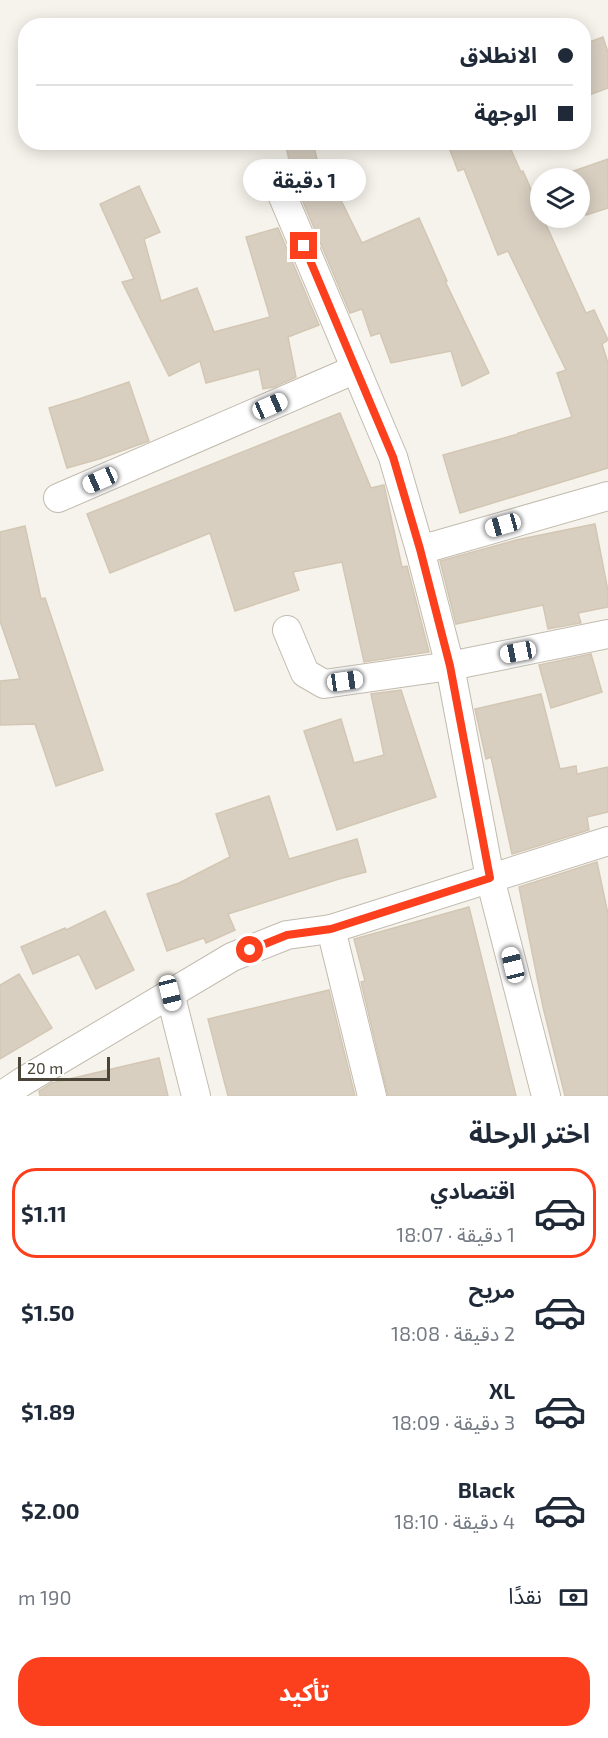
<!DOCTYPE html>
<html lang="ar">
<meta charset="utf-8">
<style>
:root{--surface:#fff;--page:#f2f2f3;--text:#1f2937;--muted:#747a83;--line:#e0e1e3;--accent:#fc3f1d}
body{margin:0;font-family:"Exo 2","Noto Sans Arabic",sans-serif;background:var(--page);color:var(--text);direction:rtl;height:100vh;display:flex;flex-direction:column;font-size:22px;white-space:nowrap}
*{box-sizing:border-box;margin:0}
p{font-size:20px;color:var(--muted)}
.icon{flex:none;width:33px;height:33px;fill:none;stroke:currentColor;stroke-width:2;stroke-linecap:round;stroke-linejoin:round}
.map{position:relative;height:1096px;overflow:hidden;direction:ltr}
.sheet{display:flex;flex-direction:column;background:var(--surface);flex:1}
.sheet>*{flex:none}
.banner{position:absolute;left:18px;top:18px;width:573px;height:132px;border-radius:24px;box-shadow:0 3px 15px #0003;direction:rtl;display:grid;align-content:center;height:132px;padding:0 18px;background:var(--surface)}
.fabs{position:absolute;left:530px;top:168px;display:grid;gap:12px}
.fabs a{display:grid;place-items:center;width:60px;height:60px;border-radius:50%;background:var(--surface);box-shadow:0 3px 15px #0003;font-size:30px}
.scale{position:absolute;left:18px;bottom:15px;width:92px;box-sizing:border-box;padding-left:6px;border:3px solid #4b4439;border-top:0;font-size:16px;line-height:21px;white-space:nowrap;color:#4b4439;-webkit-text-stroke:4px #fff;paint-order:stroke}
.end{position:absolute;width:27px;height:27px;margin:-14px;border:8px solid #fc3f1d;background:#fff;box-shadow:0 0 0 3px #fff}
.from{border-radius:50%}
.bubble{position:absolute;height:42px;border-radius:21px;background:var(--surface);box-shadow:0 3px 15px #0003;font-size:20px;font-weight:700;line-height:42px;text-align:center;direction:rtl}
.car{position:absolute;width:18px;height:36px;margin:-18px -9px;border-radius:8px;box-shadow:0 0 4px 2px #0007;background:linear-gradient(#fff 24%,#345 0 40%,#fff 0 76%,#345 0 86%,#fff 0)}
.banner b{display:flex;align-items:center;gap:21px;height:57px;font-size:22px}
.banner b+b{border-top:2px solid var(--line)}
.banner i{width:15px;height:15px;background:var(--text)}
ul{padding:0;list-style:none}
li{display:flex;align-items:center;gap:18px;height:90px;margin:0 12px 9px;padding:0 6px;border:3px solid transparent;border-radius:24px}
li div{flex:1}
li b{display:block;font-size:22px}
li em{font-style:normal;font-weight:700}
li.active{border-color:var(--accent)}
li>.icon{width:54px;height:54px;stroke-width:1.5}
h2{padding:0 18px;font-size:27px;line-height:72px}
.pay{display:flex;align-items:center;gap:15px;height:66px;padding:0 18px;font-size:22px}
.pay p{margin-inline-start:auto}
.cta{display:flex;gap:12px;margin-top:auto;padding:12px 18px}
.cta a{flex:1;height:69px;border-radius:24px;background:var(--accent);color:#fff;font-size:24px;font-weight:700;line-height:69px;text-align:center}
.map>svg:first-child{display:block}
</style>
<div class="map">
<svg width="608" height="1096" viewBox="0 0 608 1096">
<rect width="100%" height="100%" fill="#f6f3ec"/>
<g fill="#d8cfc1" stroke="#d3c7b4" stroke-width="1.5">
<polygon points="603,37 608,52 608,88 584,97 584,44"/>
<polygon points="285,142 313,142 321,177 328,174 362,243 419,218 447,281 445,281 489,373 462,386 451,351 391,363 380,333 371,336 362,309 350,313 293,178"/>
<polygon points="447,142 526,142 527,144 511,150 521,172 523,171 540,210 540,218 543,218 586,313 594,310 608,340 602,344 608,363 608,468 460,513 443,455 518,434 518,433 572,417 557,373 566,370 508,251 498,255 464,169 458,171"/>
<polygon points="608,159 608,208 586,215 579,194 579,178 574,178 571,172"/>
<polygon points="139,186 160,232 144,239 161,301 197,288 214,332 270,317 246,237 278,228 319,325 288,337 296,377 274,387 263,389 259,369 206,383 200,361 169,376 122,282 134,279 100,204"/>
<polygon points="129,382 149,441 99,459 67,468 49,408 79,399"/>
<polygon points="340,413 371,488 384,485 402,567 407,566 429,652 364,662 342,562 293,572 299,590 235,611 210,533 110,573 87,514"/>
<polygon points="595,524 608,591 608,607 578,613 581,623 548,629 543,605 456,624 440,561 516,540"/>
<polygon points="25,526 41,599 45,598 103,770 56,786 35,724 0,725 0,681 20,679 0,621 0,532"/>
<polygon points="591,654 602,692 551,708 539,665"/>
<polygon points="401,690 436,797 337,830 304,731 341,719 354,763 384,755 371,694"/>
<polygon points="541,694 560,769 576,766 577,774 608,767 608,812 587,817 589,830 512,854 491,757 486,759 475,709"/>
<polygon points="269,796 289,859 357,839 366,872 339,879 228,914 235,930 206,943 204,938 167,951 147,894 179,883 230,857 216,814"/>
<polygon points="597,862 608,914 608,1096 565,1096 543,1007 519,887"/>
<polygon points="469,907 516,1096 388,1096 361,982 365,981 354,939"/>
<polygon points="105,911 134,970 96,989 79,954 33,974 21,947 65,928 66,930"/>
<polygon points="19,974 52,1028 0,1059 0,985"/>
<polygon points="329,990 355,1096 228,1096 208,1019"/>
<polygon points="159,1058 168,1096 40,1096 39,1091 52,1083"/>
</g>
<g fill="none" stroke-linecap="round" stroke-linejoin="round">
<g stroke="#c2bbae" stroke-width="30">
<g id="street">
<polyline points="278,185 393,457 420,550 450,666 490,878 546,1096"/>
<polyline points="58,498 356,369"/>
<polyline points="420,550 608,496"/>
<polyline points="287,630 305,673 324,684 450,666 608,634"/>
<polyline points="331,929 372,1096"/>
<polyline points="170,993 196,1096"/>
<polyline points="1,1096 22,1082 232,957 287,935 331,929 608,841"/>
</g>
</g>
<use href="#street" stroke="#fff" stroke-width="28"/>
</g>
<g fill="none" stroke-linecap="round" stroke-linejoin="round">
<polyline stroke="#fc3f1d" stroke-width="8" points="250,950 287,935 331,929 490,878 450,666 420,549 393,457 304,246"/>
</g>
</svg>
<div class="fabs">
<a><svg class="icon" aria-label="layers" viewBox="0 0 24 24"><path d="M12 4l9 5-9 5-9-5zM3 14l9 5 9-5"/></svg></a>
</div>
<div class="scale">20 m</div>
<i class="end from" style="left:250px;top:950px"></i>
<i class="end" style="left:304px;top:246px"></i>
<div class="bubble" style="left:243px;top:159px;width:123px">1 دقيقة</div>
<i class="car" style="left:270px;top:406px;rotate:66deg"></i>
<i class="car" style="left:100px;top:480px;rotate:246deg"></i>
<i class="car" style="left:503px;top:525px;rotate:254deg"></i>
<i class="car" style="left:518px;top:652px;rotate:259deg"></i>
<i class="car" style="left:345px;top:681px;rotate:82deg"></i>
<i class="car" style="left:513px;top:965px;rotate:346deg"></i>
<i class="car" style="left:170px;top:993px;rotate:166deg"></i>
<div class="banner">
<b><i class="from"></i>الانطلاق</b>
<b><i></i>الوجهة</b>
</div>
</div>
<section class="sheet">
<h2>اختر الرحلة</h2>
<ul>
<li class="active"><svg class="icon" aria-label="car" viewBox="0 0 24 24"><path d="M5 17H2v-5l4-1 3-4h7l3 4 3 1v5h-3M9 17h6M6 11h13"/><circle cx="7" cy="17" r="2"/><circle cx="17" cy="17" r="2"/></svg><div><b>اقتصادي</b><p>1 دقيقة · 18:07</p></div><em>$1.11</em></li>
<li><svg class="icon" aria-label="car" viewBox="0 0 24 24"><path d="M5 17H2v-5l4-1 3-4h7l3 4 3 1v5h-3M9 17h6M6 11h13"/><circle cx="7" cy="17" r="2"/><circle cx="17" cy="17" r="2"/></svg><div><b>مريح</b><p>2 دقيقة · 18:08</p></div><em>$1.50</em></li>
<li><svg class="icon" aria-label="car" viewBox="0 0 24 24"><path d="M5 17H2v-5l4-1 3-4h7l3 4 3 1v5h-3M9 17h6M6 11h13"/><circle cx="7" cy="17" r="2"/><circle cx="17" cy="17" r="2"/></svg><div><b>XL</b><p>3 دقيقة · 18:09</p></div><em>$1.89</em></li>
<li><svg class="icon" aria-label="car" viewBox="0 0 24 24"><path d="M5 17H2v-5l4-1 3-4h7l3 4 3 1v5h-3M9 17h6M6 11h13"/><circle cx="7" cy="17" r="2"/><circle cx="17" cy="17" r="2"/></svg><div><b>Black</b><p>4 دقيقة · 18:10</p></div><em>$2.00</em></li>
</ul>
<div class="pay"><svg class="icon" aria-label="cash" viewBox="0 0 24 24"><path d="M3 7h18v10H3z"/><circle cx="12" cy="12" r="2"/></svg>نقدًا<p>190 m</p></div>
<div class="cta"><a>تأكيد</a></div>
</section>
